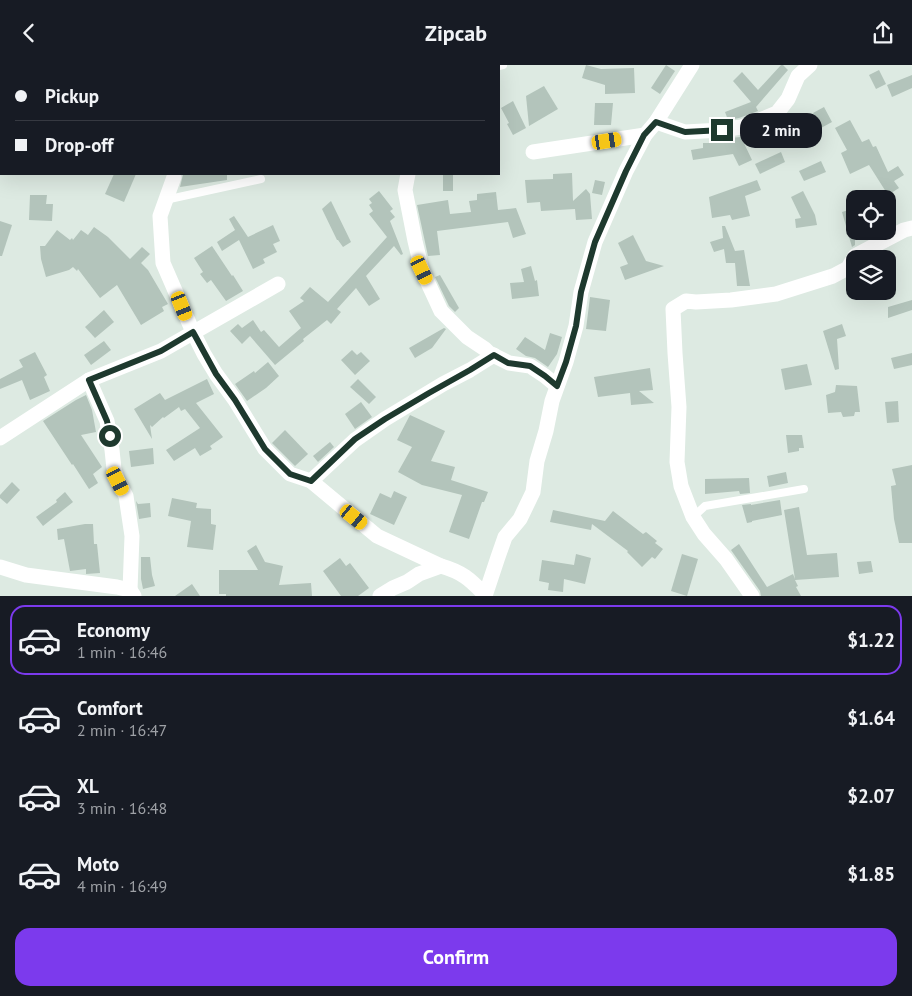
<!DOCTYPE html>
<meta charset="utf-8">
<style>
:root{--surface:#171b24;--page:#20242c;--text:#f1f3f6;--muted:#9ea1a6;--line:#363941;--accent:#7c3aed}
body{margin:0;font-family:"PT Sans",sans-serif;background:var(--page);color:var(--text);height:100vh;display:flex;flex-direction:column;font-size:19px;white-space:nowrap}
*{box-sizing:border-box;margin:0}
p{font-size:16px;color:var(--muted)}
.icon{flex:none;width:28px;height:28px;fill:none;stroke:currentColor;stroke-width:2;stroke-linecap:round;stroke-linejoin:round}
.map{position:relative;height:531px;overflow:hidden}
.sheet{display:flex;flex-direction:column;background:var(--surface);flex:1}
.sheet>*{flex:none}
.hud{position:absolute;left:0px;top:0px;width:500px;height:110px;box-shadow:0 5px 20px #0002;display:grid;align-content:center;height:110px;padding:0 15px;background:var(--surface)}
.fabs{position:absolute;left:846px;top:125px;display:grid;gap:10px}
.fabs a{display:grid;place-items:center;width:50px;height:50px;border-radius:10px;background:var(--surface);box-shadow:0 5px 20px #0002;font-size:25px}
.end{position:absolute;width:22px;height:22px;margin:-11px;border:6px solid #1e392e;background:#fff;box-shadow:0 0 0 2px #fff}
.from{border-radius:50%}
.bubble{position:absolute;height:35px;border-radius:15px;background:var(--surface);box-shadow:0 5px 20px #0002;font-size:16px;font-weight:700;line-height:35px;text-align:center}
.car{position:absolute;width:15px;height:30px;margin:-15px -8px;border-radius:6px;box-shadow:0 0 4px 1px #0007;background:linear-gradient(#f5c518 24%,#345 0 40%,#f5c518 0 76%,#345 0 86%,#f5c518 0)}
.hud b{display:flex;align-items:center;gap:18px;height:48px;font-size:19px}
.hud b+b{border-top:1px solid var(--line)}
.hud i{width:12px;height:12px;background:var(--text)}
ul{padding:9px 0 0;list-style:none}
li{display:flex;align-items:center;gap:15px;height:70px;margin:0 10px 8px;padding:0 5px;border:2px solid transparent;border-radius:15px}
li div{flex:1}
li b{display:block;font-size:19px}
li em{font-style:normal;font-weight:700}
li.current{border-color:var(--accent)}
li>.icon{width:45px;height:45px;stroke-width:1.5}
.cta{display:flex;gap:10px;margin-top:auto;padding:10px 15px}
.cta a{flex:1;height:58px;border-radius:15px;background:var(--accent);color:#fff;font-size:20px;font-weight:700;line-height:58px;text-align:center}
header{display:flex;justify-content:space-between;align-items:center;height:65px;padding:0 15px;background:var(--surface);font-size:22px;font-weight:700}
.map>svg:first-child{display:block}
</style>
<header><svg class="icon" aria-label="back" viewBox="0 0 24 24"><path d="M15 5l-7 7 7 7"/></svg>Zipcab<svg class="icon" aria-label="share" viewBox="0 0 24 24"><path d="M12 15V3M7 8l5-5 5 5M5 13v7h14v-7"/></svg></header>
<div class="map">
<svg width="912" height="531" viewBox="0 0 912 531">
<rect width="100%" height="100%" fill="#ddeae2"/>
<g fill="#b3c4bb">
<polygon points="586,0 601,4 634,3 635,28 605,29 605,20 582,13"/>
<polygon points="666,0 675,6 660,29 651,23"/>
<polygon points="781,0 783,0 788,5 756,42 758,46 739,53 728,55 725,47 751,37 733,16 742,7 758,25"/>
<polygon points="879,5 886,19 876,24 869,10"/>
<polygon points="912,10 912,23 892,32 887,20"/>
<polygon points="544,21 558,44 529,61 526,31"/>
<polygon points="513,36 526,63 513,70 507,59 509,58 501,43"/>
<polygon points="595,38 613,38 611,60 594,60"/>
<polygon points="824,42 832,57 821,63 813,48"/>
<polygon points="850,55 862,77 869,74 873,82 876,81 888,107 898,101 904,110 894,116 899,123 888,130 869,100 850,109 841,88 847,85 835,63"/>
<polygon points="741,72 752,95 739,101 733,89 693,95 691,85 703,83 703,78 721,78 729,73"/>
<polygon points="781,87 785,97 760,109 755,99"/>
<polygon points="821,96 826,107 804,116 799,106"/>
<polygon points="572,108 573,136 586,124 590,129 592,154 576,155 575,144 541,146 540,137 527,138 525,115 553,114 553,109"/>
<polygon points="114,109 136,109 124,137 105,129"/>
<polygon points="194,109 227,109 227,115 180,122 183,110"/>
<rect x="443" y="109" width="10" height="17"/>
<polygon points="595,115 605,117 602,130 592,128"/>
<polygon points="757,115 761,125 745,131 750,151 732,155 730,150 712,153 709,132"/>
<polygon points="379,126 393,144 390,146 395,152 390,156 403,189 401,190 394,181 366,211 380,234 369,241 356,223 337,244 341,247 331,259 327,255 303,274 304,276 275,300 250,271 242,279 230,266 238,259 242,263 253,255 261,267 264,265 279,282 301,263 289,246 304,236 300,233 310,222 328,237 387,172 369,149 373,146 369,140 372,138 369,134"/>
<polygon points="803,126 815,150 817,160 796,163 795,154 801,153 791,132"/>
<polygon points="496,127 498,145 516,143 526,169 513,173 508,157 437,166 440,190 428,191 417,140 448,135 450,149 471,147 469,136 477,135 477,129"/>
<polygon points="30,130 47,130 46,139 53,139 52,156 29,155"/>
<polygon points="331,136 351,177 343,182 338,175 337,175 322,144"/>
<polygon points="855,143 855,180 852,182 842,147"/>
<polygon points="234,151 248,172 273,160 280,176 273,179 277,187 263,194 265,198 253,204 239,175 222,186 217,177 235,165 229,154"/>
<polygon points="0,156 12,160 2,191 0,191"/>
<polygon points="722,161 725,161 735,186 744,185 750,221 737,221 735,198 726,198 724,184 714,187 710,177 723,173"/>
<polygon points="94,162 108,172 130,194 142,182 150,189 141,198 148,205 168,239 162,242 164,246 141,260 117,220 100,233 78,204 77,206 73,202 69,205 46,212 41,194 40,181 45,181 57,165 70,175 72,173 73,175 81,165 88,170"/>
<polygon points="633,170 646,196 664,201 625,215 620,202 628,199 618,178"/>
<polygon points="212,181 232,211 233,210 243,226 226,236 211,215 207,218 200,209 203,207 194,193"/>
<polygon points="531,201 535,216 537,215 539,231 512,234 510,218 524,217 521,204"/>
<polygon points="440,210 459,243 455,247 449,241 435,212"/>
<polygon points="590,232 610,235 606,266 586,264"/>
<polygon points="912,235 912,245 888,253 888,242"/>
<polygon points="104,245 114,257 95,273 85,262"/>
<polygon points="842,259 846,271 837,274 839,304 835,305 823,266"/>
<polygon points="444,263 446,264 432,283 415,293 409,283"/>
<polygon points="550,268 562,272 557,289 548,302 535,293 526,291 516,284 525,272 545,285"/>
<polygon points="104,276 111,285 91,300 84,290"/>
<polygon points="352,285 357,290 361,287 370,296 355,310 341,295"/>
<polygon points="35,287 47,310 44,312 50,326 30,335 22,315 0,324 0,314 23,302 19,295"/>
<polygon points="912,288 912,300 894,304 891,293"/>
<polygon points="268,297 279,311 266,323 247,336 235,319 254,306 255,308"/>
<polygon points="807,299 812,320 785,325 781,304"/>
<polygon points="650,303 653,325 639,326 654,338 631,340 630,328 598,332 594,312"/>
<polygon points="207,314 214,329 196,338 223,372 210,381 212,384 200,391 195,383 174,396 166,385 200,363 185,344 181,346 179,342 164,353 163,352 152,362 150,360 152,374 134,344 160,328 165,335"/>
<polygon points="358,314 376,332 369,339 350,322"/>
<polygon points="836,320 857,321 860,347 855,347 854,351 843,352 841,347 828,348 826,330 835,327"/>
<polygon points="86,330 92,345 96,367 81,370 102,402 93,409 98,418 89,424 73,399 72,400 43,356 76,335"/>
<polygon points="898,336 899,357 887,358 885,337"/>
<polygon points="361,337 372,352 355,364 345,349"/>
<polygon points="410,350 445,366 431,396 455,402 451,415 488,427 484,437 482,437 469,474 449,467 462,430 422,420 398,407 412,382 397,375"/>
<polygon points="285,365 308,389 295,401 272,378"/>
<polygon points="786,370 802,370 804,383 799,383 799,386 788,388"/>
<polygon points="330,377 334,382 318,397 313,391"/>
<polygon points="153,383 154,399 131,402 129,386"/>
<polygon points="912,400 912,478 899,478 894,454 891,421 896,420 892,404"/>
<polygon points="786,407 788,418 769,422 767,411"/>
<polygon points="749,413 750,428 740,429 739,426 705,429 705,414"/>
<polygon points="12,417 20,425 7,439 0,433 0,430"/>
<polygon points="394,426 407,432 394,460 370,449 380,428 391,433"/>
<polygon points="65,427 73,437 43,461 36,452 57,437 56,435"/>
<polygon points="172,433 197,438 196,443 211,444 211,459 216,460 213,485 187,482 191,456 168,451"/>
<polygon points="780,435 782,450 752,456 752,457 747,458 742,440 751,439 751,440"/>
<polygon points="136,436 138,439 150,438 151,452 139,454"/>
<polygon points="799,442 807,490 837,488 839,512 795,515 798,521 796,522 801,531 761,531 760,526 731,485 739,479 767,522 793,509 795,514 784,445"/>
<polygon points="553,445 605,456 613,446 643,469 646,467 657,476 655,478 663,484 655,494 652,492 642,502 627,487 628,486 592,459 591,465 550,457"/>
<polygon points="85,459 93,459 94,479 97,479 100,508 86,509 86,504 70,506 64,474 58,475 57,464"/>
<polygon points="256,480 265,497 283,501 279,520 311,518 312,531 226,531 226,529 219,529 219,505 258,505 247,486"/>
<polygon points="576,489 591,493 585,519 564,514 563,527 548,525 549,518 539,516 542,495 574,500"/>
<polygon points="682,489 698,494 687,531 671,526"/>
<polygon points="141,492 150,492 152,510 155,521 143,524 141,514"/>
<polygon points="340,493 346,501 350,498 369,523 358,531 341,531 323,506"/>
<polygon points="871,496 873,507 859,509 857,497"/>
<polygon points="192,519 200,531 175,531"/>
</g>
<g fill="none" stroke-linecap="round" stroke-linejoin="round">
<g stroke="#fff" stroke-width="8">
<polyline points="499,1 503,0"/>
<polyline points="165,135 261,114"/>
<polyline points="693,452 705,441 804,424"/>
</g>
<g stroke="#fff" stroke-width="15">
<polyline points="394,0 395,1"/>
<polyline points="282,1 283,0"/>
<polyline points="656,57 685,67 722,65 741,62 760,55 777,48 788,34 798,11 810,0"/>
<polyline points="533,87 645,70"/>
<polyline points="408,109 407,114 405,125 415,176 422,205 441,246 467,272 485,284 489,288 509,298 530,301 545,311 557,321"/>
<polyline points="174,112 160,151 163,198 193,267 204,289 216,309 235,335 265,384 290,409 311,416 377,471 441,501"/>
<polyline points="89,315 107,356 112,385 114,404 118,416 126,431 132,471 130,525"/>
<polyline points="0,373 89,315 161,286 278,219"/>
<polyline points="311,416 355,375 385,354 443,319 470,305 494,290"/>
<polyline points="0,502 26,510 117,522 130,525 134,531"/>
<path d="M380,531L393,523L407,517L419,509L441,501C462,507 470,514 485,530"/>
<polyline points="485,531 498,492 505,472 520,454 533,427 537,396 546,366 552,336 566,297 576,261 581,227 595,177 626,106 645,70 656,57 692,0"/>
<polyline points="752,531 726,494 704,469 693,452 681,421 677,397 679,342 675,288 673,244 686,236 696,237 731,235 776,229 833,211 848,203 855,191 904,165 912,163"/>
</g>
</g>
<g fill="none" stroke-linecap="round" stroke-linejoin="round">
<polyline stroke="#1e392e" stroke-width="6" points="110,371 107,356 89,315 161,286 193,267 216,309 235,335 265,384 290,409 311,416 355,374 385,354 429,328 470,305 494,290 508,298 530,301 545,311 557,321 566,297 576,261 581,227 595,177 626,106 644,70 656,57 685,67 722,65"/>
</g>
</svg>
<div class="fabs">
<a><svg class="icon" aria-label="locate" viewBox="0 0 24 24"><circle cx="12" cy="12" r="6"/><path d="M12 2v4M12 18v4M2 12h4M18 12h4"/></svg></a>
<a><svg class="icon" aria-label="layers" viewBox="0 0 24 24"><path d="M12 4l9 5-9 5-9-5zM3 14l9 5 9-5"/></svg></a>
</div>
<i class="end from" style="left:110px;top:371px"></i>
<i class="end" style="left:722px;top:65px"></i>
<div class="bubble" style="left:740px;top:48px;width:82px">2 min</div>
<i class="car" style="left:607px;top:76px;rotate:81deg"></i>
<i class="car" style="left:422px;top:205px;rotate:155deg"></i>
<i class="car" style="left:182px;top:241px;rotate:158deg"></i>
<i class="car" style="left:118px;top:416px;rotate:153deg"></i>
<i class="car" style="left:354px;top:452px;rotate:129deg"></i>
<div class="hud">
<b><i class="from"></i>Pickup</b>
<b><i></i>Drop-off</b>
</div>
</div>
<section class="sheet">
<ul>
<li class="current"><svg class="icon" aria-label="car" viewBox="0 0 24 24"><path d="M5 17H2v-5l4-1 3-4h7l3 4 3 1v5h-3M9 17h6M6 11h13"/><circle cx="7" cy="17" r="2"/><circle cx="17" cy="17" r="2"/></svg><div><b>Economy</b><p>1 min · 16:46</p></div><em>$1.22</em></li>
<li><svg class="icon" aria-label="car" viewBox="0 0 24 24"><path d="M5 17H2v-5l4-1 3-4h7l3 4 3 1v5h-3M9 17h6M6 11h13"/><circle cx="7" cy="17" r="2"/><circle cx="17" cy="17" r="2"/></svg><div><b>Comfort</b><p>2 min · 16:47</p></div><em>$1.64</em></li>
<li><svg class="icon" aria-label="car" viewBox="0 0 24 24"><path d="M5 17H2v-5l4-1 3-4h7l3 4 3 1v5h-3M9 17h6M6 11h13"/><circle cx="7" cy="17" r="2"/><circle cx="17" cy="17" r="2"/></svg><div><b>XL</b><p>3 min · 16:48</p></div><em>$2.07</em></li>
<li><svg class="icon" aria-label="car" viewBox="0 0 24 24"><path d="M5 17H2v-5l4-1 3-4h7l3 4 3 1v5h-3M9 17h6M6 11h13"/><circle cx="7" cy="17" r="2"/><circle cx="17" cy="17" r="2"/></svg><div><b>Moto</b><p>4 min · 16:49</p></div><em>$1.85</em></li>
</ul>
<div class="cta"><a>Confirm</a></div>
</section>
